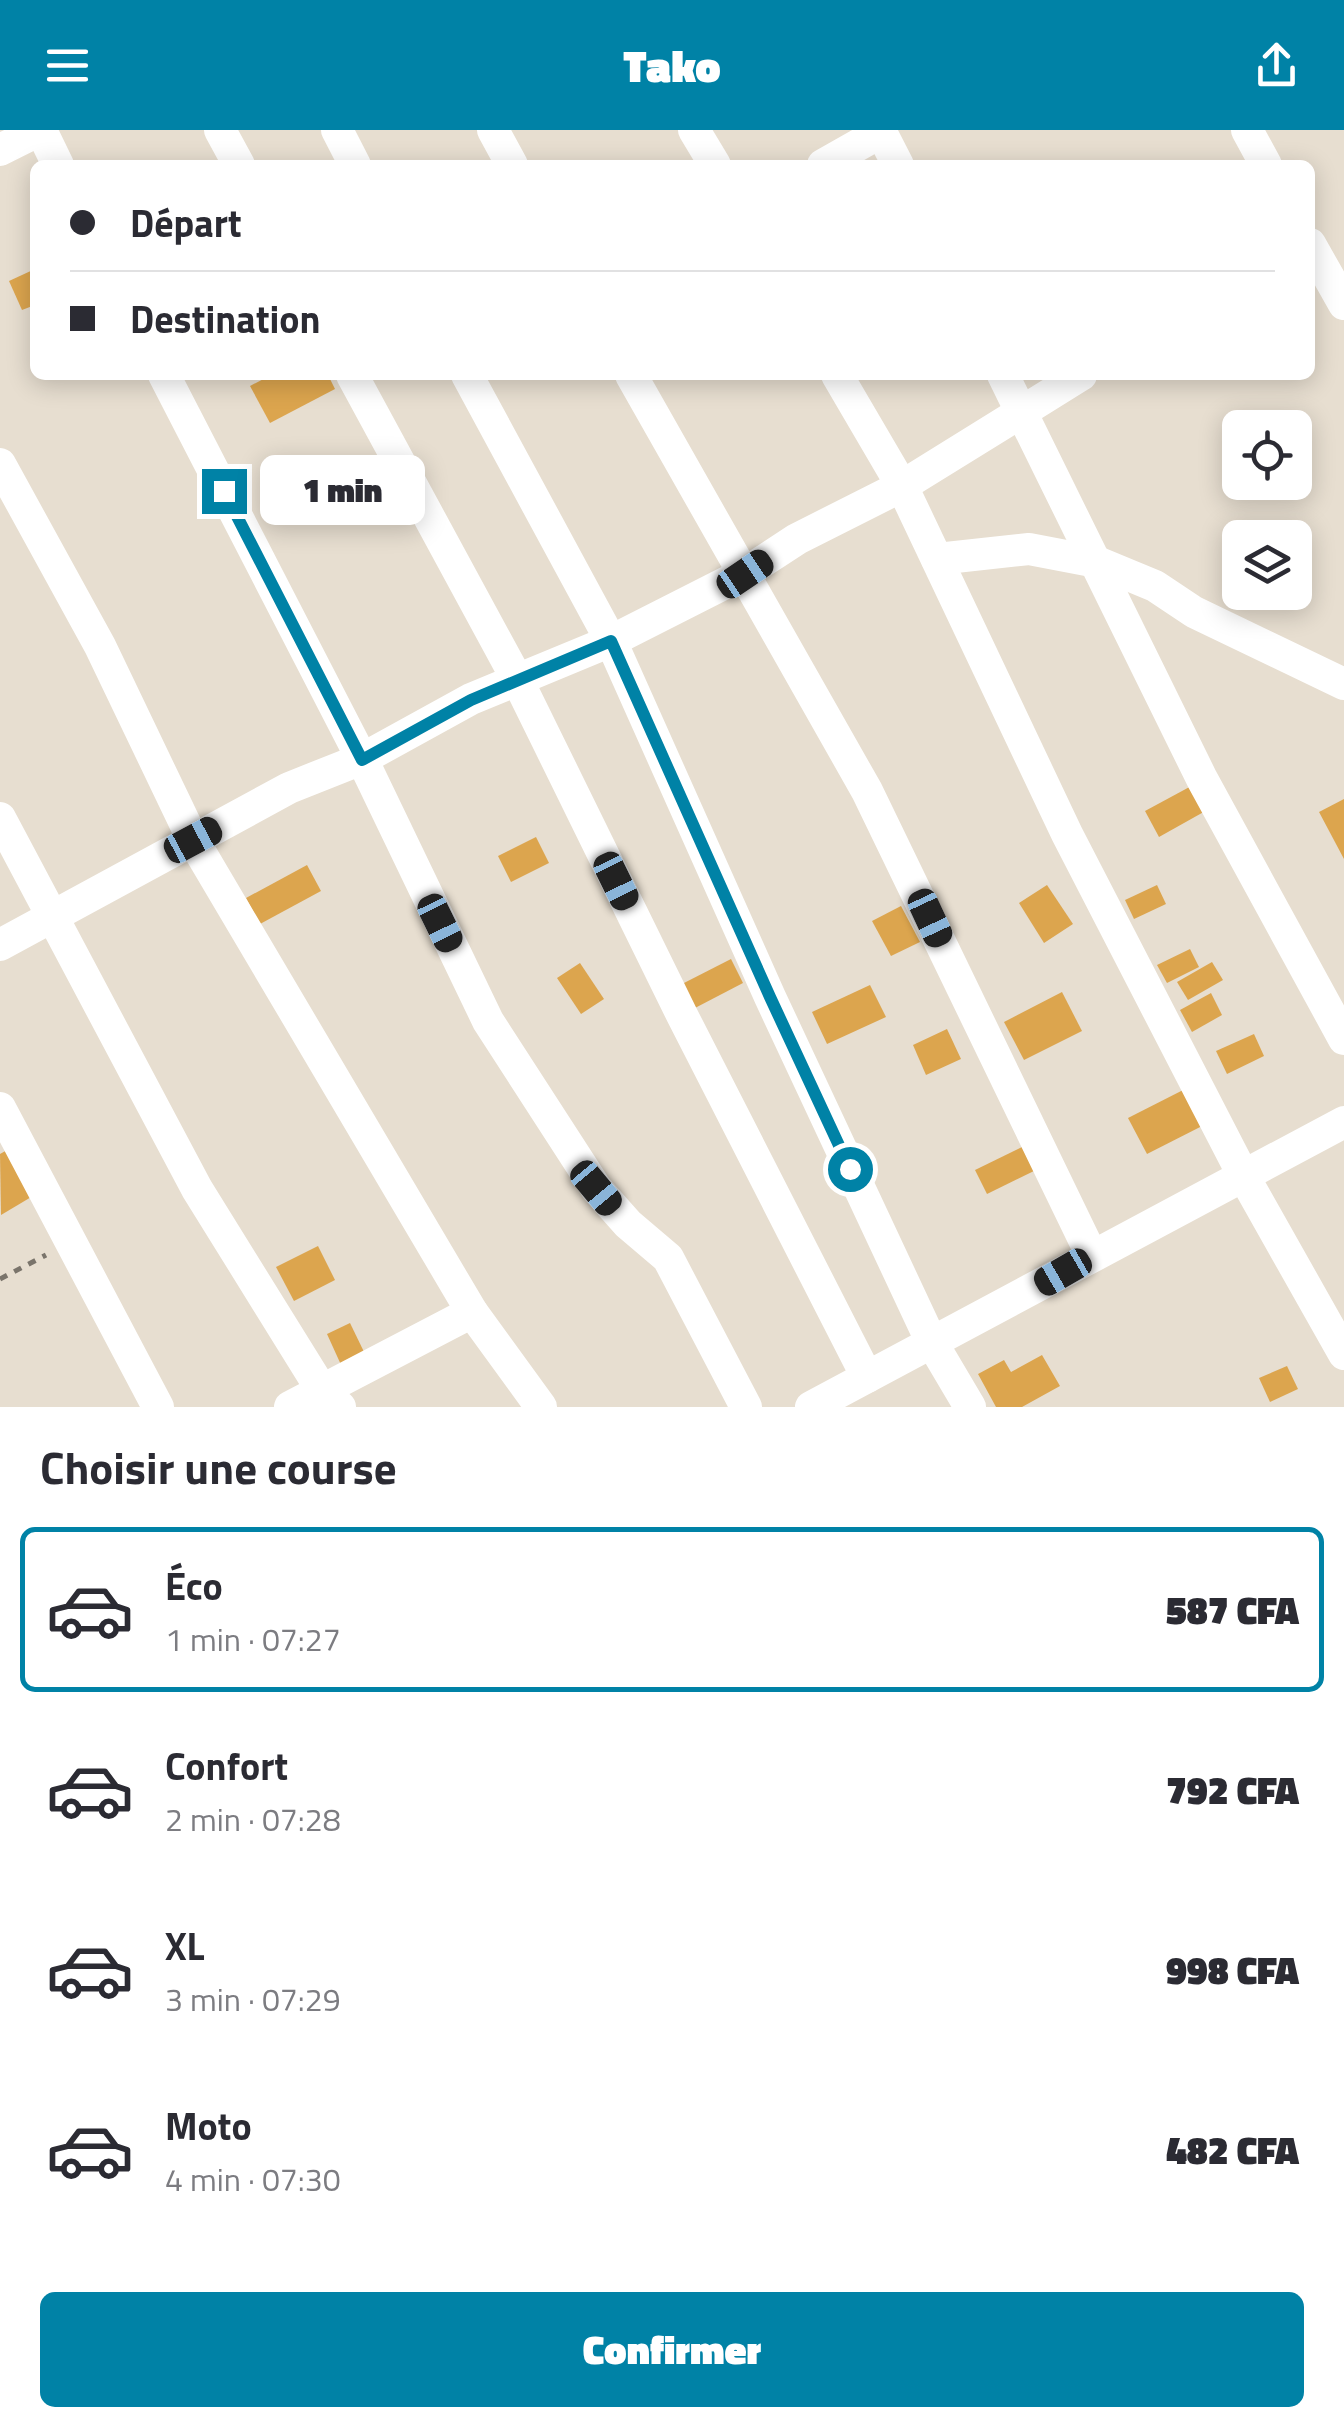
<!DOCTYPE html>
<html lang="fr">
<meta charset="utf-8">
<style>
:root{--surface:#fff;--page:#f2f2f3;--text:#2b2b33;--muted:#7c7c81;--line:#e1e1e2;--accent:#0082a6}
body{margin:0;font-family:"Titillium Web",sans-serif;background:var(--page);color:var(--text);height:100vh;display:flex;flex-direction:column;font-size:38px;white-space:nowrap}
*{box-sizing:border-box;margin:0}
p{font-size:32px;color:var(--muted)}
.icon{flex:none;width:55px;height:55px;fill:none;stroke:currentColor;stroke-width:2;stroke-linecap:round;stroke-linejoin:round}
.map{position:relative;height:1277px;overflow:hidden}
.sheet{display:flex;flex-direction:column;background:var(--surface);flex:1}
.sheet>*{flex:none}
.banner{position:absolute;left:30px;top:30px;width:1285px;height:220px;border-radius:15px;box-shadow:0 5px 25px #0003;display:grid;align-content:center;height:220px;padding:0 40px;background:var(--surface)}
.fabs{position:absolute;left:1222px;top:280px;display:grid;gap:20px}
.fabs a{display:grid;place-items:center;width:90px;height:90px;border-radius:15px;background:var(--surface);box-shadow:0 5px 25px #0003;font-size:50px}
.end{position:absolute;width:45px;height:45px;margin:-22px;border:12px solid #0082a6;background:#fff;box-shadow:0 0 0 5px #fff}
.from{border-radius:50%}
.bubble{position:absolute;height:70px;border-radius:15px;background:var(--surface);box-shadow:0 5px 25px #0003;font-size:32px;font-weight:800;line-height:70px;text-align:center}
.car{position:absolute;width:30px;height:60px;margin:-30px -15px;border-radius:12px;box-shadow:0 0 8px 2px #0007;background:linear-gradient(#222 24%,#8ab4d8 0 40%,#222 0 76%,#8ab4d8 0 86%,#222 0)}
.banner b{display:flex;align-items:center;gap:35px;height:95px;font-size:38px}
.banner b+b{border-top:2px solid var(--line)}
.banner i{width:25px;height:25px;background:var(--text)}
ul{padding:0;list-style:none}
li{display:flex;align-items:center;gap:30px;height:165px;margin:0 20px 15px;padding:0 20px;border:5px solid transparent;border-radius:15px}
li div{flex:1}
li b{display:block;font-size:38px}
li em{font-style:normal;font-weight:800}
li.selected{border-color:var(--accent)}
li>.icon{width:90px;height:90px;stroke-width:1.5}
h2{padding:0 40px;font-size:45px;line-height:120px}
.primary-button{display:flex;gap:20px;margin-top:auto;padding:20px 40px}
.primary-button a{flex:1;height:115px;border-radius:15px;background:var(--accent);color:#fff;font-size:40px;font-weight:800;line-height:115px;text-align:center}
header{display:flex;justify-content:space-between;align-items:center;height:130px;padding:0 40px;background:var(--accent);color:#fff;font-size:45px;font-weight:800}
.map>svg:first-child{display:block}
</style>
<header><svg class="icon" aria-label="menu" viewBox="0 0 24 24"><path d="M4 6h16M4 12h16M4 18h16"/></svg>Tako<svg class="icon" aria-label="share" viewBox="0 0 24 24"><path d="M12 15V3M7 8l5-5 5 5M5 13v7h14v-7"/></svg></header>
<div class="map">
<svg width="1344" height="1277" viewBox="0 0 1344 1277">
<rect width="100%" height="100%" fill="#e7ded0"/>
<g fill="#dca54e">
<polygon points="35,139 35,175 22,180 9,151"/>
<polygon points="271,245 328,245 335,259 270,293 250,256"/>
<polygon points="1195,654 1209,679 1159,707 1145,681"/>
<polygon points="1344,669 1344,729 1319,682"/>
<polygon points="536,707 549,733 511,752 498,726"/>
<polygon points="307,735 321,761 260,794 246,768"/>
<polygon points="1047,755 1073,794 1044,813 1019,773"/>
<polygon points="1157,755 1166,774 1134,789 1125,770"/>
<polygon points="901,776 920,812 891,826 872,791"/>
<polygon points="1190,819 1199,837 1167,853 1157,835"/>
<polygon points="731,829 743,853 695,878 682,854"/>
<polygon points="1212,832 1223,850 1188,870 1177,852"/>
<polygon points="580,833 604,869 581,884 557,848"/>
<polygon points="870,855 886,887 827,914 812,882"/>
<polygon points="1062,862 1082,901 1024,930 1004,892"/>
<polygon points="1211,863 1222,885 1192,902 1180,880"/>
<polygon points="947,899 961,929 926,945 913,915"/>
<polygon points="1254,904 1264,926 1227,944 1216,921"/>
<polygon points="1189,957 1208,993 1147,1024 1128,988"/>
<polygon points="16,1015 43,1060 1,1085 0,1024"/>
<polygon points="1022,1017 1034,1041 987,1064 975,1040"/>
<polygon points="318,1116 335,1150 294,1171 276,1137"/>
<polygon points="350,1193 366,1226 342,1237 327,1204"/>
<polygon points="1042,1225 1060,1256 1022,1277 996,1277 978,1244 1004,1230 1011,1242"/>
<polygon points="1287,1236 1298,1259 1270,1272 1259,1248"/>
</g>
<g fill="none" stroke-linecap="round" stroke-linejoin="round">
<polyline stroke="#7a746b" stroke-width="5" stroke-dasharray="8 8" stroke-linecap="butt" points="0,1149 46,1125"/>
<g stroke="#fff" stroke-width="32">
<polyline points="41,0 58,35"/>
<polyline points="220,0 239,35"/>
<polyline points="337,0 355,35"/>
<polyline points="493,0 512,35"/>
<polyline points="694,0 715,35"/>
<polyline points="880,0 898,35"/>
<polyline points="1247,0 1266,35"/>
<polyline points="0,20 40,0"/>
<polyline points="823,35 881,2"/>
<polyline points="1310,114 1344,174"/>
<polyline points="164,245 362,629 488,891 596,1058 628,1094 668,1128 746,1277"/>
<polyline points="352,245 518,551 682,885 867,1247"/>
<polyline points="467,245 611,511 770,867 931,1211 970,1277"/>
<polyline points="631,245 867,661 1092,1126"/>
<polyline points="837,245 902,356 1067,704 1243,1045 1344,1224"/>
<polyline points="1003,245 1202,649 1344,909"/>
<polyline points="0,334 100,516 193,710 472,1182 541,1277"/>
<polyline points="937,429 1029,419 1097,432 1155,456 1194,482 1344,554"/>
<polyline points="0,688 197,1059 323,1262 340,1277"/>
<polyline points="0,815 289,658 362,629 471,569 611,511 745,443 797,409 902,356 1081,245"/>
<polyline points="0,978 158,1277"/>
<polyline points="290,1277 472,1182"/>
<polyline points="811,1277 1344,992"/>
</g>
</g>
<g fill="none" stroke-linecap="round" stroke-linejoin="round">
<polyline stroke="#0082a6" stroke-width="12" points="224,361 362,630 471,570 611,511 770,867 850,1039"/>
</g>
</svg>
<div class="fabs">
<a><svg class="icon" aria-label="locate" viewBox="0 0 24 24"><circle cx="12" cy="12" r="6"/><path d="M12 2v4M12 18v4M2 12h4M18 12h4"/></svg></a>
<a><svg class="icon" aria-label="layers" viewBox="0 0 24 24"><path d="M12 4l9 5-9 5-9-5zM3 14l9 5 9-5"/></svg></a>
</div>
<i class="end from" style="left:850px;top:1039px"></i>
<i class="end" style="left:224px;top:361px"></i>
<div class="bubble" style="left:260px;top:325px;width:165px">1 min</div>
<i class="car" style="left:745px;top:444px;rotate:56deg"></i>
<i class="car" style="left:193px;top:710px;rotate:62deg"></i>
<i class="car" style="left:616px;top:751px;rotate:154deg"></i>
<i class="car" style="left:930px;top:788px;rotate:155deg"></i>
<i class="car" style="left:440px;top:793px;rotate:154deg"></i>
<i class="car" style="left:596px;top:1058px;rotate:140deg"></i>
<i class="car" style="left:1063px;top:1142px;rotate:240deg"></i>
<div class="banner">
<b><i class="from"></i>Départ</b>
<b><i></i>Destination</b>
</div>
</div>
<section class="sheet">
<h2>Choisir une course</h2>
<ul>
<li class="selected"><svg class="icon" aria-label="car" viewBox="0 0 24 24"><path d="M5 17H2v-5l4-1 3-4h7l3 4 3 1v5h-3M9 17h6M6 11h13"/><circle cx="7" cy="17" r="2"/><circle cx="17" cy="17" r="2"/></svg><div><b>Éco</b><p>1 min · 07:27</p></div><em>587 CFA</em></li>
<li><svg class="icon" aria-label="car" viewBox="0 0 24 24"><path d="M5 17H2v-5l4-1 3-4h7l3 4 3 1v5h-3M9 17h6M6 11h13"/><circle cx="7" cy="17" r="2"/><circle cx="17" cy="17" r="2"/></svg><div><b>Confort</b><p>2 min · 07:28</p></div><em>792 CFA</em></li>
<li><svg class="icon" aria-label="car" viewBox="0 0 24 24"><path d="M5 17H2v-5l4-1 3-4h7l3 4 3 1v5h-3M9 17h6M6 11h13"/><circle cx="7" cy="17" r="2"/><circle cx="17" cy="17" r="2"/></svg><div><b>XL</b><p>3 min · 07:29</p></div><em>998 CFA</em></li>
<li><svg class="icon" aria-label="car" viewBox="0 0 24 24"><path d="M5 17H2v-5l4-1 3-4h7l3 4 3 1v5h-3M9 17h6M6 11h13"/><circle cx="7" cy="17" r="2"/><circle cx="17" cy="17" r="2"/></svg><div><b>Moto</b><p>4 min · 07:30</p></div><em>482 CFA</em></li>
</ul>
<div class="primary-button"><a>Confirmer</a></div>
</section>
